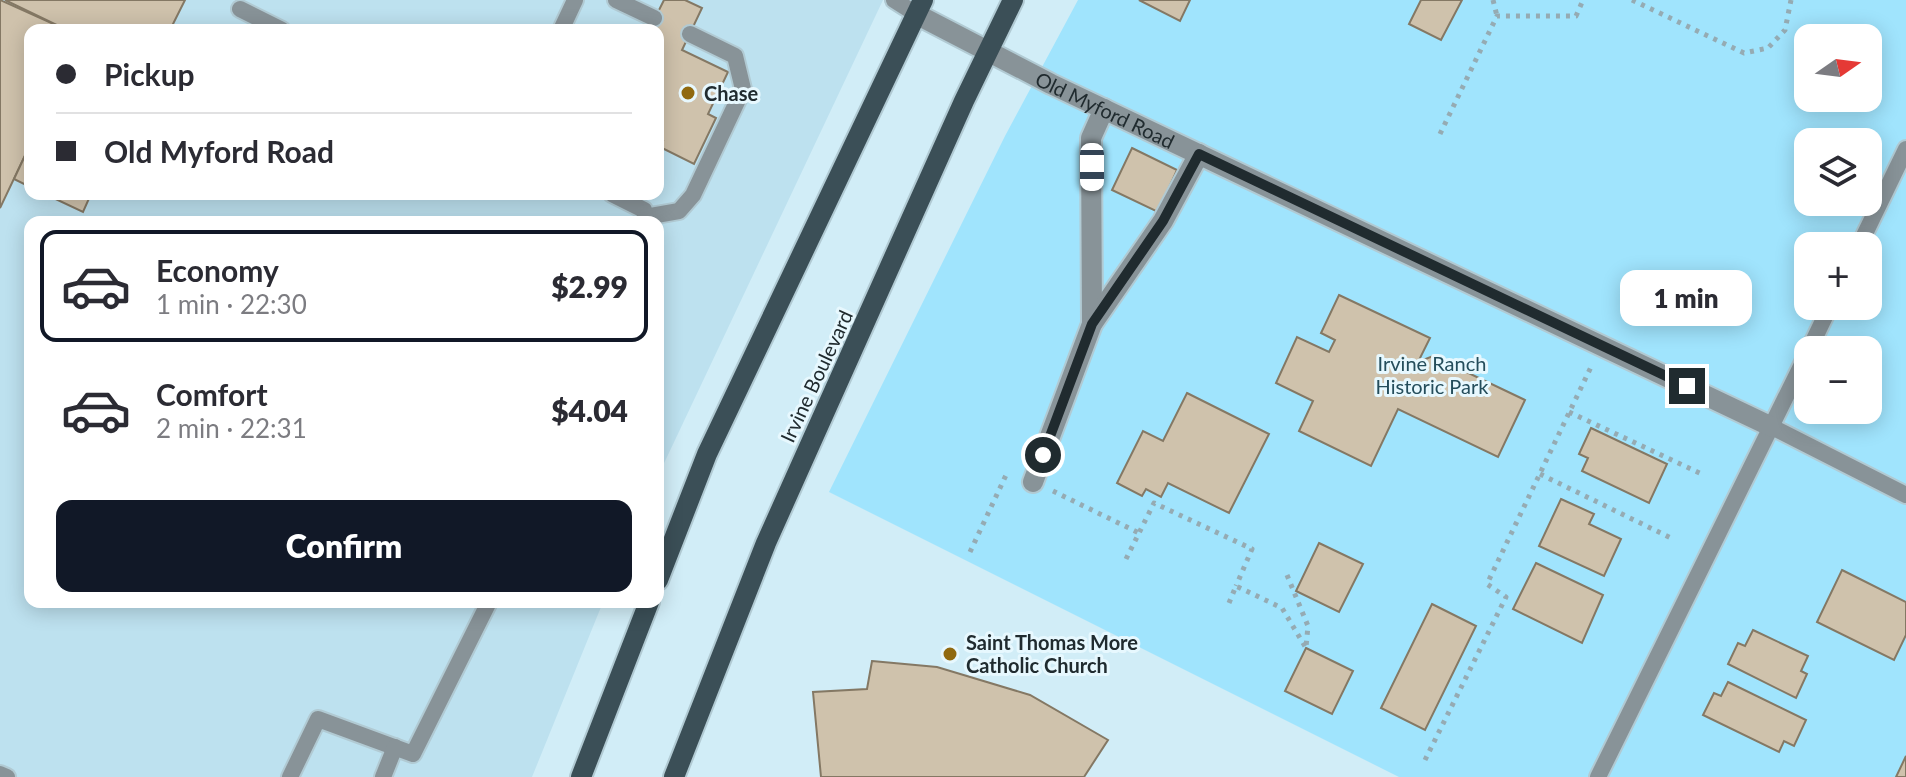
<!DOCTYPE html>
<meta charset="utf-8">
<style>
:root{--surface:#fff;--page:#f7f7f7;--text:#2b2b33;--muted:#7c7c81;--line:#e1e1e2;--accent:#111827}
body{margin:0;font-family:Lato,sans-serif;background:var(--page);color:var(--text);height:100vh;display:flex;flex-direction:column;font-size:30px;white-space:nowrap}
*{box-sizing:border-box;margin:0}
p{font-size:26px;color:var(--muted)}
.icon{flex:none;width:44px;height:44px;fill:none;stroke:currentColor;stroke-width:2;stroke-linecap:round;stroke-linejoin:round}
.map{position:relative;flex:1;overflow:hidden}
.details{position:absolute;left:24px;top:216px;width:640px;height:392px;display:flex;flex-direction:column;background:var(--surface);border-radius:16px;box-shadow:0 4px 20px #0003}
.details>*{flex:none}
.hud{position:absolute;left:24px;top:24px;width:640px;height:176px;border-radius:16px;box-shadow:0 4px 20px #0003;display:grid;align-content:center;height:176px;padding:0 32px;background:var(--surface)}
.needle{width:52px;rotate:76deg}
.fabs{position:absolute;left:1794px;top:24px;display:grid;gap:16px}
.fabs a{display:grid;place-items:center;width:88px;height:88px;border-radius:16px;background:var(--surface);box-shadow:0 4px 20px #0003;font-size:40px}
.end{position:absolute;width:36px;height:36px;margin:-18px;border:10px solid #202b2f;background:#fff;box-shadow:0 0 0 4px #fff}
.from{border-radius:50%}
.bubble{position:absolute;height:56px;border-radius:16px;background:var(--surface);box-shadow:0 4px 20px #0003;font-size:26px;font-weight:800;line-height:56px;text-align:center}
.car{position:absolute;width:24px;height:48px;margin:-24px -12px;border-radius:10px;box-shadow:0 0 6px 2px #0007;background:linear-gradient(#fff 24%,#345 0 40%,#fff 0 76%,#345 0 86%,#fff 0)}
.hud b{display:flex;align-items:center;gap:28px;height:76px;font-size:30px}
.hud b+b{border-top:2px solid var(--line)}
.hud i{width:20px;height:20px;background:var(--text)}
ul{padding:14px 0 0;list-style:none}
li{display:flex;align-items:center;gap:24px;height:112px;margin:0 16px 12px;padding:0 16px;border:4px solid transparent;border-radius:16px}
li div{flex:1}
li b{display:block;font-size:30px}
li em{font-style:normal;font-weight:800}
li.on{border-color:var(--accent)}
li>.icon{width:72px;height:72px;stroke-width:1.5}
.action{display:flex;gap:16px;margin-top:auto;padding:16px 32px}
.action a{flex:1;height:92px;border-radius:16px;background:var(--accent);color:#fff;font-size:32px;font-weight:800;line-height:92px;text-align:center}
.map>svg:first-child{display:block}
</style>
<div class="map">
<svg width="1906" height="777" viewBox="0 0 1906 777">
<rect width="100%" height="100%" fill="#d1edf7"/>
<path fill="#bde1ef" fill-rule="evenodd" d="M0,0H883L658,476V222H30V602H603L532,777H0ZM30,30H658V194H30Z"/>
<path fill="#a0e4fd" fill-rule="evenodd" d="M1078,0H1906V777H1399L829,492L1005,136ZM1808,38H1868V98H1808ZM1808,142H1868V202H1808ZM1808,246H1868V306H1808ZM1808,350H1868V410H1808Z"/>
<g fill="#cfc2ac" stroke="#847864" stroke-width="2">
<polygon points="0,0 67,30 30,30 30,145 0,208"/>
<polygon points="5,0 185,0 170,30 67,30"/>
<polygon points="664,0 685,0 702,8 682,50 728,72 708,114 716,118 694,164 660,147 663,141 658,139 658,30 649,30"/>
<polygon points="1139,0 1190,0 1180,21"/>
<polygon points="1421,0 1462,0 1441,40 1409,24"/>
<polygon points="30,145 30,187 14,179"/>
<polygon points="1132,148 1177,170 1158,212 1112,190"/>
<polygon points="45,194 91,194 83,212"/>
<polygon points="1339,295 1430,338 1418,362 1433,356 1525,400 1498,457 1398,409 1371,466 1299,431 1313,401 1276,383 1297,337 1329,352 1335,340 1321,333"/>
<polygon points="1187,393 1269,434 1229,513 1168,483 1161,497 1146,489 1142,496 1117,483 1143,431 1163,441"/>
<polygon points="1591,428 1667,464 1649,503 1582,471 1588,458 1579,454"/>
<polygon points="1561,499 1594,514 1589,524 1621,539 1604,576 1539,546"/>
<polygon points="1319,543 1363,564 1339,612 1296,591"/>
<polygon points="1536,563 1603,595 1582,643 1513,609"/>
<polygon points="1842,570 1906,602 1906,635 1894,660 1817,622"/>
<polygon points="1432,604 1476,626 1425,730 1381,708"/>
<polygon points="1753,630 1808,656 1801,671 1807,674 1796,698 1728,664 1738,643 1745,646"/>
<polygon points="1306,648 1353,671 1332,714 1285,691"/>
<polygon points="872,661 937,667 1030,695 1108,740 1084,777 821,777 813,692 867,689"/>
<polygon points="1728,682 1806,720 1794,746 1784,741 1779,752 1703,715 1714,693 1721,696"/>
<polygon points="1906,756 1906,777 1896,777"/>
</g>
<g fill="none" stroke-linecap="round" stroke-linejoin="round">
<g stroke="#b1cad3" stroke-width="20">
<g id="lane">
<polyline points="616,0 654,18"/>
<polyline points="894,0 916,14"/>
<polyline points="240,9 282,30"/>
<polyline points="561,30 575,0"/>
<polyline points="612,194 644,210 646,222"/>
<polyline points="645,217 679,211 693,195 743,89 735,56 690,34"/>
<polyline points="1859,246 1906,149"/>
<polyline points="1809,350 1830,306"/>
<polyline points="1772,427 1906,495"/>
<polyline points="0,774 7,777"/>
<polyline points="290,777 318,719 413,754 489,602"/>
<polyline points="383,777 395,747"/>
<polyline points="1598,777 1808,352"/>
</g>
</g>
<g stroke="#b1cad3" stroke-width="24">
<g id="street">
<path id="s1" d="M916,14L1051,84L1772,427"/>
<polyline points="1092,324 1091,138 1104,109"/>
<polyline points="1033,482 1092,324 1163,221 1199,154"/>
</g>
</g>
<g stroke="#b1cad3" stroke-width="24">
<g id="primary">
<polyline points="658,580 707,454 923,0"/>
<polyline points="581,777 649,602"/>
<polyline points="674,777 766,543 964,101 1013,0"/>
</g>
</g>
<g stroke="#95abb3" stroke-width="5" stroke-dasharray="4 6" stroke-linecap="butt">
<polyline points="1493,0 1497,16"/>
<polyline points="1632,0 1744,53 1768,48 1785,30 1791,0"/>
<polyline points="1440,134 1497,16 1576,16 1583,0"/>
<polyline points="1569,412 1704,475"/>
<polyline points="1540,474 1673,539"/>
<polyline points="1053,491 1139,533"/>
<polyline points="970,552 1007,473"/>
<polyline points="1126,559 1154,503 1252,549 1236,586"/>
<polyline points="1287,575 1308,626 1306,647"/>
<polyline points="1229,603 1236,586 1282,608 1306,648"/>
<polyline points="1425,760 1506,597 1487,584 1591,367"/>
</g>
<use href="#lane" stroke="#889398" stroke-width="16"/>
<use href="#street" stroke="#889398" stroke-width="20"/>
<use href="#primary" stroke="#3b4f57" stroke-width="20"/>
</g>
<g fill="none" stroke-linecap="round" stroke-linejoin="round">
<polyline stroke="#202b2f" stroke-width="10" points="1043,455 1092,324 1163,221 1199,154 1687,386"/>
</g>
<g fill="#90690f" stroke="#e7f8fe" stroke-width="3">
<circle cx="688" cy="93" r="8"/>
<circle cx="950" cy="654" r="8"/>
</g>
<g text-anchor="middle" dominant-baseline="central" stroke-width="6" stroke-linejoin="round" paint-order="stroke">
<g font-size="20" font-weight="bold" fill="#202b2f" stroke="#e7f8fe" text-anchor="start">
<text x="704" y="93">Chase</text>
<text x="966" y="642">Saint Thomas More<tspan x="966" dy="23">Catholic Church</tspan></text>
</g>
<g font-size="20" fill="#202b2f" stroke="#e7f8fe">
<text stroke="none"><textPath href="#s1" startOffset="212">Old Myford Road</textPath></text>
<text transform="translate(816 376) rotate(-65)">Irvine Boulevard</text>
</g>
<g font-size="20" fill="#244d5b" stroke="#e7f8fe">
<text x="1432" y="363">Irvine Ranch<tspan x="1432" dy="23">Historic Park</tspan></text>
</g>
</g>
</svg>
<div class="fabs">
<a><svg class="needle" viewBox="-14 -14 28 28"><path d="M0-13l5 13h-10z" fill="#e53935"/><path d="M0 13l5-13h-10z" fill="#7c7c81"/></svg></a>
<a><svg class="icon" aria-label="layers" viewBox="0 0 24 24"><path d="M12 4l9 5-9 5-9-5zM3 14l9 5 9-5"/></svg></a>
<a>+</a>
<a>−</a>
</div>
<i class="end from" style="left:1043px;top:455px"></i>
<i class="end" style="left:1687px;top:386px"></i>
<div class="bubble" style="left:1620px;top:270px;width:132px">1 min</div>
<i class="car" style="left:1092px;top:167px;rotate:180deg"></i>
<div class="hud">
<b><i class="from"></i>Pickup</b>
<b><i></i>Old Myford Road</b>
</div>
<section class="details">
<ul>
<li class="on"><svg class="icon" aria-label="car" viewBox="0 0 24 24"><path d="M5 17H2v-5l4-1 3-4h7l3 4 3 1v5h-3M9 17h6M6 11h13"/><circle cx="7" cy="17" r="2"/><circle cx="17" cy="17" r="2"/></svg><div><b>Economy</b><p>1 min · 22:30</p></div><em>$2.99</em></li>
<li><svg class="icon" aria-label="car" viewBox="0 0 24 24"><path d="M5 17H2v-5l4-1 3-4h7l3 4 3 1v5h-3M9 17h6M6 11h13"/><circle cx="7" cy="17" r="2"/><circle cx="17" cy="17" r="2"/></svg><div><b>Comfort</b><p>2 min · 22:31</p></div><em>$4.04</em></li>
</ul>
<div class="action"><a>Confirm</a></div>
</section>
</div>
